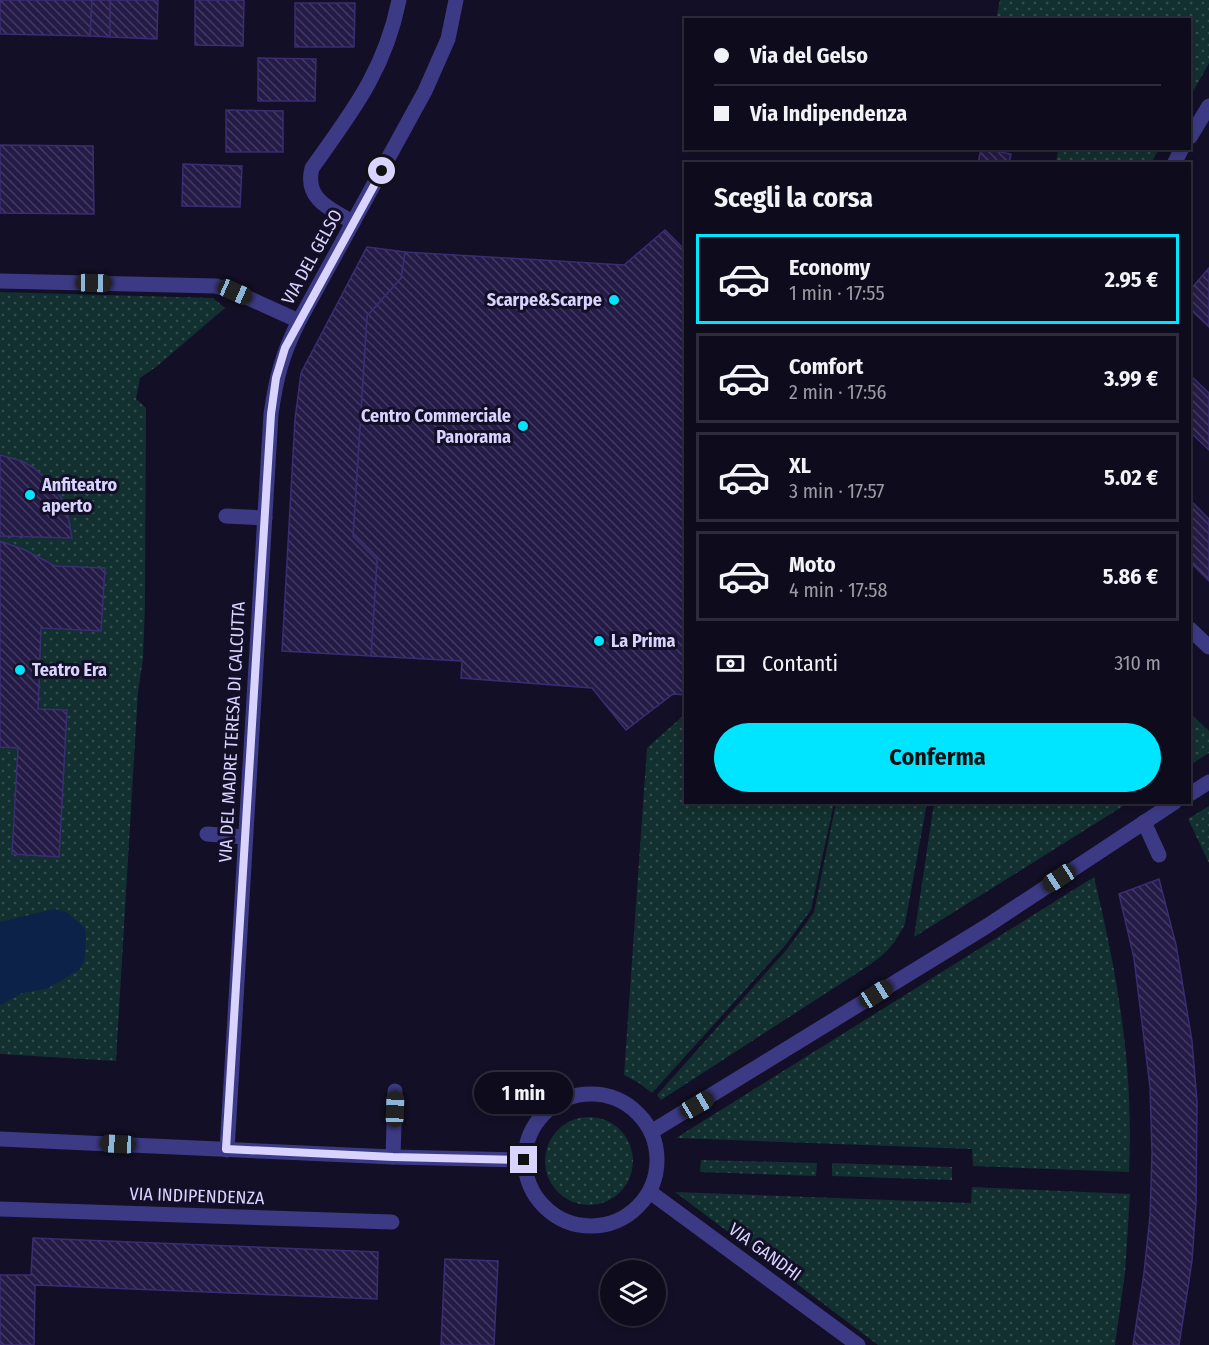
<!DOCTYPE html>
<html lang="it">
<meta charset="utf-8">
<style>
:root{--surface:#0e0b1c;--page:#1c1929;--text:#f1f3f6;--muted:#9b9ba3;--line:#2e2b3b;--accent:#00e5ff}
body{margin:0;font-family:"Fira Sans Condensed",sans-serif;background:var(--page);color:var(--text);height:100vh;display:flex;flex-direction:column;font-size:22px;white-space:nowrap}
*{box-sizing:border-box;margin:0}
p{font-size:20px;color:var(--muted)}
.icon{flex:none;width:33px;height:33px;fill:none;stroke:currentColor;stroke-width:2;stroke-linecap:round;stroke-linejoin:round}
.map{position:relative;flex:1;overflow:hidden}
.sheet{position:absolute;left:684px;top:162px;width:507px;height:642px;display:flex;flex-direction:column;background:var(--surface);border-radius:0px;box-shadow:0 3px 9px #0003,0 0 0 2px var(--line)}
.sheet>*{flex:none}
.banner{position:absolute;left:684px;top:18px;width:507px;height:132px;border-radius:0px;box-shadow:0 3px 9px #0003,0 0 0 2px var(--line);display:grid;align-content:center;height:132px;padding:0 30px;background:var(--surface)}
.fabs{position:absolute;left:600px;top:1260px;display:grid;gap:12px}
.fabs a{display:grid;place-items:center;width:66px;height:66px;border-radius:50%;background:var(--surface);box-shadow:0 3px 9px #0003,0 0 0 2px var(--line);font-size:30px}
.end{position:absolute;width:27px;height:27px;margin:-14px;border:8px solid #d9d4ff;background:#111;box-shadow:0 0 0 3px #111}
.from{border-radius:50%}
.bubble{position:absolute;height:42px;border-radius:21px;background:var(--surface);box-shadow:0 3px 9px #0003,0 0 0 2px var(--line);font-size:20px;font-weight:700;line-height:42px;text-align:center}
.car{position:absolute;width:18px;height:36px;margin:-18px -9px;border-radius:8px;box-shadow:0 0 4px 2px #0007;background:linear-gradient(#222 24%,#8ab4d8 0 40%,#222 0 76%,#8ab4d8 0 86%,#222 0)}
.banner b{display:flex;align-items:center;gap:21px;height:57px;font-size:22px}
.banner b+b{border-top:2px solid var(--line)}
.banner i{width:15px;height:15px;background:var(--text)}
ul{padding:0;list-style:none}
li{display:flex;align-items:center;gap:18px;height:90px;margin:0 12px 9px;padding:0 18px;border:3px solid var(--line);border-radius:0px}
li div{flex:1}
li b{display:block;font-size:22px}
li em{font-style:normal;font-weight:700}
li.active{border-color:var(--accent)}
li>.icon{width:54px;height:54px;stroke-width:1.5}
h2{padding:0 30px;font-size:27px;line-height:72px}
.pay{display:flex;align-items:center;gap:15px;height:66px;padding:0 30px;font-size:22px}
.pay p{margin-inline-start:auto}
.primary-button{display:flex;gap:12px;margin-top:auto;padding:12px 30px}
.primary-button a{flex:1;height:69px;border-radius:36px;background:var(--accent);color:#111;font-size:24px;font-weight:700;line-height:69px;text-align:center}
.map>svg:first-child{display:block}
</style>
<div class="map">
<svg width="1209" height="1345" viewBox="0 0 1209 1345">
<defs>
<pattern id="grass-dots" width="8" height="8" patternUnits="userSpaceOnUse" patternTransform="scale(1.5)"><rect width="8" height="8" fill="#12302f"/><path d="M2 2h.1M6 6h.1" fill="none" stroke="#344d4e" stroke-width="1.8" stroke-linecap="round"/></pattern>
<pattern id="building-back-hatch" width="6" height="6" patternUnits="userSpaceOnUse" patternTransform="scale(1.5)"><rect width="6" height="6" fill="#241b47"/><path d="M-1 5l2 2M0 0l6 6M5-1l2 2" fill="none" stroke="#433b63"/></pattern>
</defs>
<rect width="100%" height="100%" fill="#130f26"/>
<g fill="url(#grass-dots)">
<polygon points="1000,0 1209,0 1209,63 1190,97 1190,20 996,19"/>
<polygon points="1058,149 1058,148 1159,149 1151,163 1056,163"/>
<polygon points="0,292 213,298 225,308 156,367 140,378 136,399 146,408 145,606 143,659 138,692 116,1061 0,1054"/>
<polygon points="1190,713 1209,731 1209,753 1190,765"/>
<polygon points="684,715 686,715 686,802 834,803 811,910 784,947 652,1093 639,1083 624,1075 647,748"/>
<path d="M836,803H927L905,924C894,945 887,953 868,966L661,1100L657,1095L788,948L814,912Z"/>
<polygon points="934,803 934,802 1128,803 914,937"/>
<polygon points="1209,806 1209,863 1188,819"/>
<path d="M1094,877C1118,977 1134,1069 1129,1172L973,1166L972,1149L676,1138Z"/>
<circle cx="589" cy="1161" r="44"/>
<polygon points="701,1160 817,1163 816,1176 700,1172"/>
<polygon points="832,1163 952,1167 952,1180 832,1176"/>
<polygon points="972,1187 1130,1194 1125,1273 1115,1345 878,1345 675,1192 971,1203"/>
</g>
<polygon fill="#0c2248" points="55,909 66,912 85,928 86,940 84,962 79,970 48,988 22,993 0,1005 0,922"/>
<g fill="url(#building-back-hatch)" stroke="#3b2d73" stroke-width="1.5">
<polygon points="0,0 92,0 90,36 0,34"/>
<polygon points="92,0 110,0 110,37 90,36"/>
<polygon points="110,0 158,0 157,39 110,37"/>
<polygon points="195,0 244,0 243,46 195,45"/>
<polygon points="295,3 355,3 354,47 295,47"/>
<polygon points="258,58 316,59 315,101 258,101"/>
<polygon points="226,110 283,111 283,152 226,152"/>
<polygon points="0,145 93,146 94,214 0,213"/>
<polygon points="981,148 1011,154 1009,164 978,164"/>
<polygon points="183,164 242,166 240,207 182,206"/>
<polygon points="665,230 686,251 686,695 673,694 626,730 592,688 461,678 462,661 371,656 377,560 353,536 367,316 401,278 405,252 624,265"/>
<polygon points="367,247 405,252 401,278 367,316 353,536 377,560 371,656 282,651 295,419 301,373"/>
<polygon points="1209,268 1209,327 1190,309 1190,290"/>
<polygon points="1190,375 1209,393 1209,450 1190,432"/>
<polygon points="0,455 22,461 34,468 50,482 66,505 72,538 0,536"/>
<polygon points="1190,500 1209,519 1209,581 1190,562"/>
<polygon points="0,541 25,550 55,566 105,568 101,631 41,628 38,709 67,710 59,857 12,854 18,748 0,747"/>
<polygon points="1159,879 1176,945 1192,1041 1197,1102 1196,1203 1192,1261 1179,1345 1133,1345 1144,1273 1150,1216 1152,1153 1150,1087 1134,958 1119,894"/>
<polygon points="33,1238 378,1252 377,1299 35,1285 34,1345 0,1345 0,1275 31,1275"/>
<polygon points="445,1259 498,1261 494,1345 441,1345"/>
</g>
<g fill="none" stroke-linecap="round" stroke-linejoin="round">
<g stroke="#3d3a85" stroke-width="15">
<path d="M353,222C330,209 304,199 312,168C352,112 385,70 399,0"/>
<polyline points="0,281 216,286 235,292 299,321"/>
<polyline points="226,516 265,518"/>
<polyline points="1144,822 1159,855"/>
<polyline points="207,834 245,837"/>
<polyline points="393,1157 395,1091"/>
</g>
<g stroke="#3d3a85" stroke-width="15">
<polyline points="1190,137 1209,106"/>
<polyline points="1174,164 1182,148"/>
<polyline points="1190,629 1209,647"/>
<polyline points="1190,794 1209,782"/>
<circle cx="591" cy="1160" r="66"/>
<polyline points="651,1132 987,926 1175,802"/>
<polyline points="0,1139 393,1157 524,1160"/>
<path d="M227,1150L271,414C276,379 282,354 299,321L425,91L448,39L456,0"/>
<polyline points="650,1192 858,1345"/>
<polyline points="0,1209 392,1222"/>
</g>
</g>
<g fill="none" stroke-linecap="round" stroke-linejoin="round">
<polyline stroke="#d9d4ff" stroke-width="8" points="382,171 285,348 276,378 271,414 226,1149 393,1157 524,1160"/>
</g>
<g fill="#00e5ff" stroke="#130f26" stroke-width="2">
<circle cx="614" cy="300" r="6"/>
<circle cx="523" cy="426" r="6"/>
<circle cx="30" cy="495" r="6"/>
<circle cx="599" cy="641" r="6"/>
<circle cx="20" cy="670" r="6"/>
</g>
<g text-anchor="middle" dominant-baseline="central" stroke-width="6" stroke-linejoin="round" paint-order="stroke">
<g font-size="18" fill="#d9d4ff" stroke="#130f26">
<text transform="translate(312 257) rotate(-61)">VIA DEL GELSO</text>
<text transform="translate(232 732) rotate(-87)">VIA DEL MADRE TERESA DI CALCUTTA</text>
<text transform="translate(197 1196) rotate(2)">VIA INDIPENDENZA</text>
<text transform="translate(765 1252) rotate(36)">VIA GANDHI</text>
</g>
<g font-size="18" font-weight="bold" fill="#d9d4ff" stroke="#130f26" text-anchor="start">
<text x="602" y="300" text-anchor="end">Scarpe&amp;Scarpe</text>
<text x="511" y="416" text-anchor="end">Centro Commerciale<tspan x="511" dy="21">Panorama</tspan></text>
<text x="42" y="485">Anfiteatro<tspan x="42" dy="21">aperto</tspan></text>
<text x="611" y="641">La Prima</text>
<text x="32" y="670">Teatro Era</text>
</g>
</g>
</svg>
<div class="fabs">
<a><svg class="icon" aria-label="layers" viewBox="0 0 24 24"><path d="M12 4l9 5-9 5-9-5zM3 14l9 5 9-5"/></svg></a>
</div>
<i class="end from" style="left:382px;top:171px"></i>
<i class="end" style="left:524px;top:1160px"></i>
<div class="bubble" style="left:474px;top:1072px;width:99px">1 min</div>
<i class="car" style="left:94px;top:283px;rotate:91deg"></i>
<i class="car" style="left:235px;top:292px;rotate:114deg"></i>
<i class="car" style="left:1059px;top:878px;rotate:237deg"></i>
<i class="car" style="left:876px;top:994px;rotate:58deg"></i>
<i class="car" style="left:697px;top:1105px;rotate:60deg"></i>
<i class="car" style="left:395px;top:1109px;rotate:2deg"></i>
<i class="car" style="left:118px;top:1144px;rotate:273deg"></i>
<div class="banner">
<b><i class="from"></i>Via del Gelso</b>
<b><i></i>Via Indipendenza</b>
</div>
<section class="sheet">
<h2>Scegli la corsa</h2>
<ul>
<li class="active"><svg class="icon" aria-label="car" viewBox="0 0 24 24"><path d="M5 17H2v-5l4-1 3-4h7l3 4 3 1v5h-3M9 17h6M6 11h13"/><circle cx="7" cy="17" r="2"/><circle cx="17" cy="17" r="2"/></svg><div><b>Economy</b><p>1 min · 17:55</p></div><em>2.95 €</em></li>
<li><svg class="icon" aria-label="car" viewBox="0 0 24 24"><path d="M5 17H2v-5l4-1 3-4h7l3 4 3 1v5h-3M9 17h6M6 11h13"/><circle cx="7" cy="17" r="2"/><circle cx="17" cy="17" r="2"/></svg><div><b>Comfort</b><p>2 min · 17:56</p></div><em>3.99 €</em></li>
<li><svg class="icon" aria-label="car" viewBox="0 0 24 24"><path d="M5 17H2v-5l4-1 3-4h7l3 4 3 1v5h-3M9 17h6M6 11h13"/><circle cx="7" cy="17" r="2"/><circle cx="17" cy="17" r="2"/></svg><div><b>XL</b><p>3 min · 17:57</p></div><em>5.02 €</em></li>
<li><svg class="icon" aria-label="car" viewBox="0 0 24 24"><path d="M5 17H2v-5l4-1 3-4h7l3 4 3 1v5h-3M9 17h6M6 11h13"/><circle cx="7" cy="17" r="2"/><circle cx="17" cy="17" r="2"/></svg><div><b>Moto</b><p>4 min · 17:58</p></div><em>5.86 €</em></li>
</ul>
<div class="pay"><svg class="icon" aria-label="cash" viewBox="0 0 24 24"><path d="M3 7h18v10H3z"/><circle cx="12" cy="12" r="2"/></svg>Contanti<p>310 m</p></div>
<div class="primary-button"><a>Conferma</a></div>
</section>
</div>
